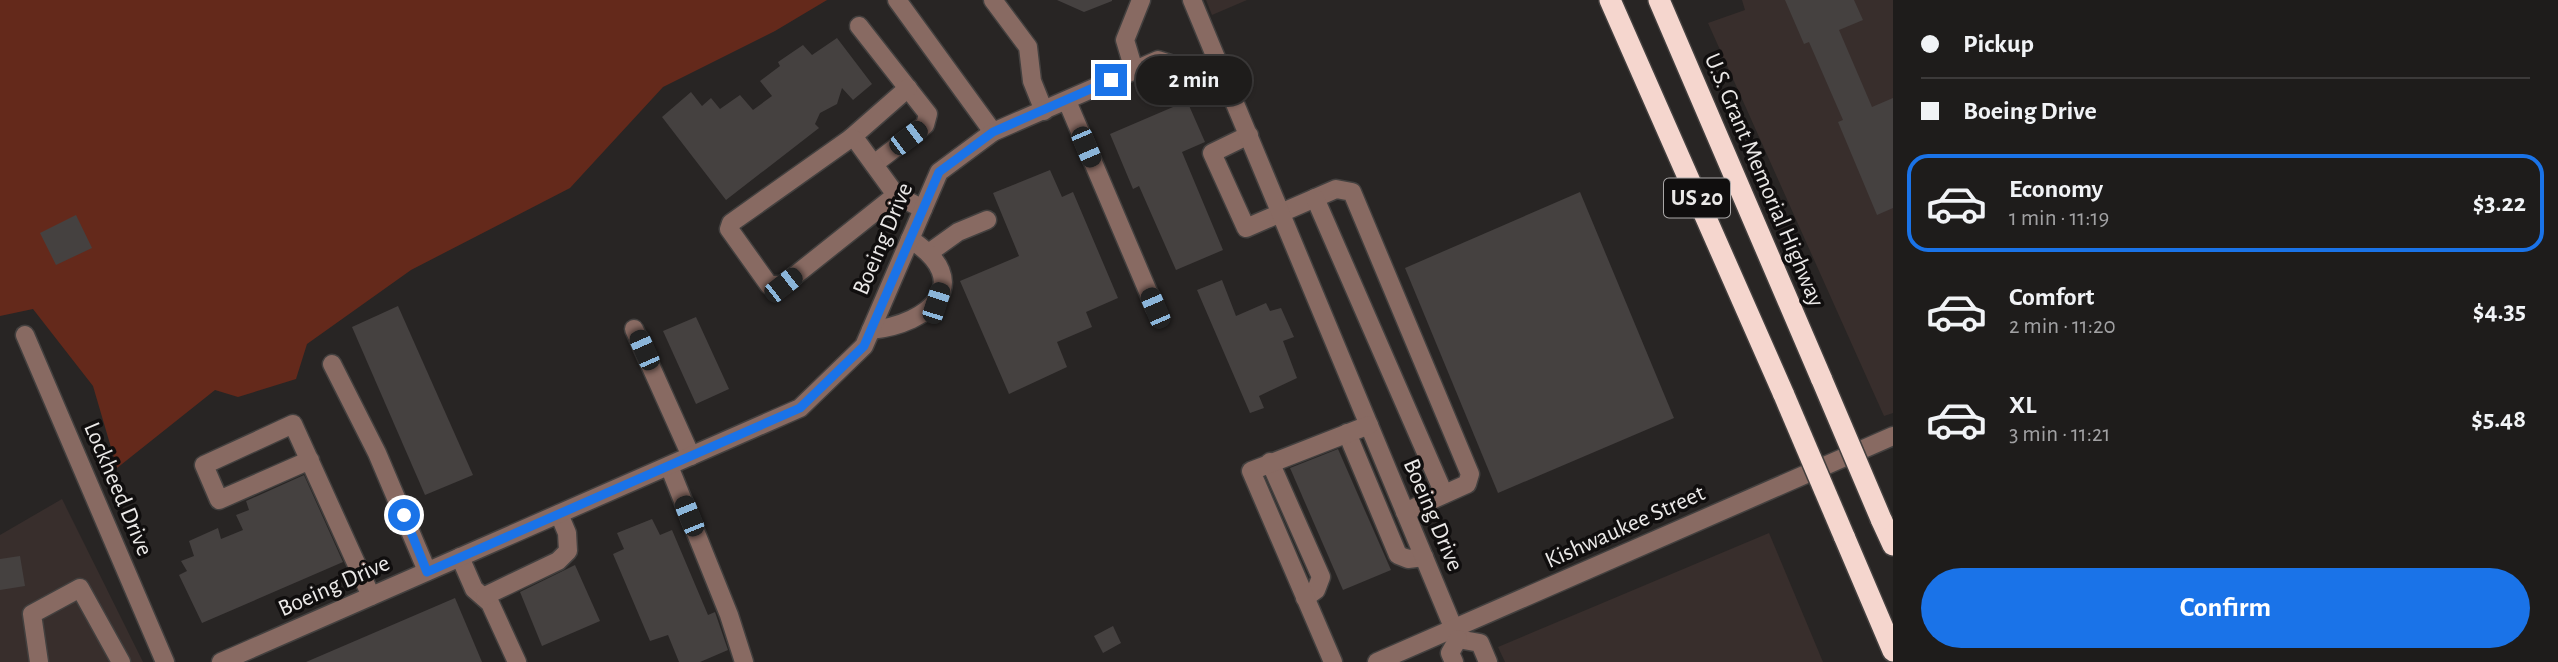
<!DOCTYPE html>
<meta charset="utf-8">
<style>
:root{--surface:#1e1c1b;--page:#2b2928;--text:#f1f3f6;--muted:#a1a1a3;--line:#3c3a3a;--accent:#1a73e8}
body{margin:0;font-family:"Alegreya Sans",sans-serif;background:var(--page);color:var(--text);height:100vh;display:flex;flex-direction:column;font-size:26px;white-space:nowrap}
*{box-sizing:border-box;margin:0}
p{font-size:23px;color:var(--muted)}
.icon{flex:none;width:38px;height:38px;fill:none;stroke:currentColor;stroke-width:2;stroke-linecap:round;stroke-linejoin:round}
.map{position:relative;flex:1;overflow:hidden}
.details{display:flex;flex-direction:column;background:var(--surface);width:665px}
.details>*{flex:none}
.top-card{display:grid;align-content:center;height:154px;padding:0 28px;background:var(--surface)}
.end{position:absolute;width:32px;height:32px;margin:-16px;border:9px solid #1a73e8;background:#fff;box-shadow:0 0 0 4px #fff}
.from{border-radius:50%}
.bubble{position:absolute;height:49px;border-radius:24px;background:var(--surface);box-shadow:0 2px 5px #0004,0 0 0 2px var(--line);font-size:23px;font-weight:600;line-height:49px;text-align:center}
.car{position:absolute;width:21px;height:42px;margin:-21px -10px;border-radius:9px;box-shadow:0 0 5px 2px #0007;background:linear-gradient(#222 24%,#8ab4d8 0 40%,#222 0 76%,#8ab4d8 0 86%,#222 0)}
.top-card b{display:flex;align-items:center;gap:24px;height:66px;font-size:26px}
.top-card b+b{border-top:2px solid var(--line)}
.top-card i{width:18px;height:18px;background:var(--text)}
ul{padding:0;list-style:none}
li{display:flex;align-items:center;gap:21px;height:98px;margin:0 14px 10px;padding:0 14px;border:4px solid transparent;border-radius:21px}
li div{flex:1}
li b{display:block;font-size:26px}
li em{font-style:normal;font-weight:600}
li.selected{border-color:var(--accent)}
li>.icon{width:63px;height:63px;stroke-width:1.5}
.action{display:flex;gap:14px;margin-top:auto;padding:14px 28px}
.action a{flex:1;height:80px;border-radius:42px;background:var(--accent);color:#fff;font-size:28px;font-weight:600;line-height:80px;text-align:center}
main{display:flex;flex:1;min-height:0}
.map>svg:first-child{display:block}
</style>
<main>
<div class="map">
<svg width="1893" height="662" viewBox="0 0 1893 662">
<rect width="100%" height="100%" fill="#282524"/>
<g fill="#382e2c">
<polygon points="1206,0 1247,0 1212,15"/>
<polygon points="1742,0 1893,0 1893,413 1884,416 1708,23 1745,10"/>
<polygon points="62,499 143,662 0,662 0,535"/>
<polygon points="1769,533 1823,662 1505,662 1498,647"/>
</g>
<polygon fill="#64291b" points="0,0 827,0 775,31 663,87 570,188 411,270 307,344 296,379 238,397 215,390 117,468 93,386 33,309 0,316"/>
<g fill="#454140">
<polygon points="1057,0 1112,0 1112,1 1084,12"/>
<polygon points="1785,0 1854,0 1863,20 1839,30 1872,107 1893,98 1893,208 1877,215 1838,122 1843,120 1809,42 1804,44"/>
<polygon points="837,38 872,84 853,100 842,88 837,104 820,113 815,124 819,128 726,200 662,117 691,92 702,106 711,98 720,109 740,95 753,110 772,96 760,81 780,66 778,62 803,45 812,55"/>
<polygon points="1187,101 1205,142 1182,152 1223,250 1176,270 1139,186 1133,189 1110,134"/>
<polygon points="1050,170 1062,197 1073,192 1118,298 1086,312 1092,327 1057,342 1067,367 1009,394 960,281 1019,256 993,193"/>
<polygon points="1580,192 1674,418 1498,493 1405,268"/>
<polygon points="76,215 92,248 56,265 40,233"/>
<polygon points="1222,280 1236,316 1266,303 1270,311 1281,308 1294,337 1283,341 1297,378 1259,396 1264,408 1250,413 1197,290"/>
<polygon points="398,306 473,475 425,495 352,327"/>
<polygon points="696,317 729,389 696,404 663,331"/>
<polygon points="1338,449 1391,570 1343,590 1290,468"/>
<polygon points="304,475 343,562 202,623 179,575 187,571 181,561 194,556 189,541 218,528 221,539 243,530 236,515 249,510 246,501"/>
<polygon points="652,519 660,535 672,530 708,615 715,612 728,650 700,662 679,662 668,635 650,641 613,554 624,549 617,533"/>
<polygon points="20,556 25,586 0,590 0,559"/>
<polygon points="575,565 600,621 542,646 520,592"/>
<polygon points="455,598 482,662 306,662"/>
<polygon points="1113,626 1121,643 1103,653 1094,636"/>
</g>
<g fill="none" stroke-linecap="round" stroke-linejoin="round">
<g stroke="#43403f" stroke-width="21">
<g id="minor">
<polyline points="897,0 993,132"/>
<polyline points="993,0 1028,47 1032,81 1044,111"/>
<polyline points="1192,0 1226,82"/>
<polyline points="859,26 928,114 925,125 874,164"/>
<polyline points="1134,70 1125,40 1141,0"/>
<polyline points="1067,101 1155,308"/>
<polyline points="1249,135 1212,153 1246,228 1336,189 1352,192 1470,474 1467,484 1405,512"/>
<polyline points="851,138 908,88"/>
<polyline points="896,195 783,285 769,285 729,229 731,223 851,138 856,140 896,195 923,209"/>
<polyline points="1315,198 1444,494"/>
<polyline points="930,252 958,232 987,220"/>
<polyline points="634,329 691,456"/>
<path d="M871,330C930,324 977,282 910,239"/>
<polyline points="25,335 165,662"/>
<polyline points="332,364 377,453 427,571"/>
<polyline points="1347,433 1398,555 1408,559 1424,557"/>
<polyline points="310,460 219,500 204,465 293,424 371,596"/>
<polyline points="1270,462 1321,577 1316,590 1305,598"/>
<polyline points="669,466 729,615 744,662"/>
<polyline points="460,557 474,589 490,603 517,662"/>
<polyline points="485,596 558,561 568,551 567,533 559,514"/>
<polyline points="1458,639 1480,643 1488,662"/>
<polyline points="39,662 32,614 80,588 121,662"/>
<polyline points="221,662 800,408 864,346 939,172 993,132 1158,60 1226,82 1458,639"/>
<polyline points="1333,662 1251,471 1369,425"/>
<polyline points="1377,662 1893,436"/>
<polyline points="1454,662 1450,653 1458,639"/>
</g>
</g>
<g stroke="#43403f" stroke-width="24">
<g id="highway">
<polyline points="1610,0 1784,395"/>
<polyline points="1659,0 1822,380"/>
<polyline points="1881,519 1893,545"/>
<polyline points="1844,536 1893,651"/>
</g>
</g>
<use href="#minor" stroke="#886a62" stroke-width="18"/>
<use href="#highway" stroke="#f5d6ce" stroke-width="21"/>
<g stroke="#43403f" stroke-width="24" stroke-linecap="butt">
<g id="highway-bridge">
<polyline points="1822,380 1881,519"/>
<polyline points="1784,395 1844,536"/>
</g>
</g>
<use href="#highway-bridge" stroke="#f5d6ce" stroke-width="21"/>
</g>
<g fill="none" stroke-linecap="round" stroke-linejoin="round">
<polyline stroke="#1a73e8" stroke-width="9" points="404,515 427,572 800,408 864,346 939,172 993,132 1111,80"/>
</g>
<g text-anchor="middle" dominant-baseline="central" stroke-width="7" stroke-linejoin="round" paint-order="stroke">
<rect fill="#100e0e" stroke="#a9a7a7" stroke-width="2" x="1664" y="178.5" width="66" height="39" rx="5"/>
<g font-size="23" font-weight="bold" fill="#ebe9e8">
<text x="1697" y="198">US 20</text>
</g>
<g font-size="24" fill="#ebe9e8" stroke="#100e0e">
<text transform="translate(1764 180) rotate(67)">U.S. Grant Memorial Highway</text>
<text transform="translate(883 239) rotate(-67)">Boeing Drive</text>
<text transform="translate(118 489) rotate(67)">Lockheed Drive</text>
<text transform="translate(1433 515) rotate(67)">Boeing Drive</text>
<text transform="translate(1625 527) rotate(-24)">Kishwaukee Street</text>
<text transform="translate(334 586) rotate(-24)">Boeing Drive</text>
</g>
</g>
</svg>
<i class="end from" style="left:404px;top:515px"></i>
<i class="end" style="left:1111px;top:80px"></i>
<div class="bubble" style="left:1136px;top:56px;width:116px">2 min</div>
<i class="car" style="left:908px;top:138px;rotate:53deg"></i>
<i class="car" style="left:1086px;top:147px;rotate:157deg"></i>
<i class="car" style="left:783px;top:285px;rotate:52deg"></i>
<i class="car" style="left:936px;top:303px;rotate:18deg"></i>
<i class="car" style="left:1155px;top:308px;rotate:337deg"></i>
<i class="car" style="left:644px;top:350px;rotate:336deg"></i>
<i class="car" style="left:689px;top:516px;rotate:338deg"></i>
</div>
<section class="details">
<div class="top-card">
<b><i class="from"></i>Pickup</b>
<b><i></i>Boeing Drive</b>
</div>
<ul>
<li class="selected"><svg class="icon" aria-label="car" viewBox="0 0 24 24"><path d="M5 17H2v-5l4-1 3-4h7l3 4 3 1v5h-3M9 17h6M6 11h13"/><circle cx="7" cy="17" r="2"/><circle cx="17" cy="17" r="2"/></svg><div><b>Economy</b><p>1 min · 11:19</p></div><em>$3.22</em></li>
<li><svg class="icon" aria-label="car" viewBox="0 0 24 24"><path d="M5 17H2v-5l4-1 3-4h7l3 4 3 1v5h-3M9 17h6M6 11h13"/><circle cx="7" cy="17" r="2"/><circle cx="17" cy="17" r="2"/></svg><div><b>Comfort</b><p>2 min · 11:20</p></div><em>$4.35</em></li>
<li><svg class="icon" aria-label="car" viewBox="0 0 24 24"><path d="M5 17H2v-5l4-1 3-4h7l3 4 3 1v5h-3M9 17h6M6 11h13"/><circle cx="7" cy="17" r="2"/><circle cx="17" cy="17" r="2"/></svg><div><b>XL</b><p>3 min · 11:21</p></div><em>$5.48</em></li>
</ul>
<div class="action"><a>Confirm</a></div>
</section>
</main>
